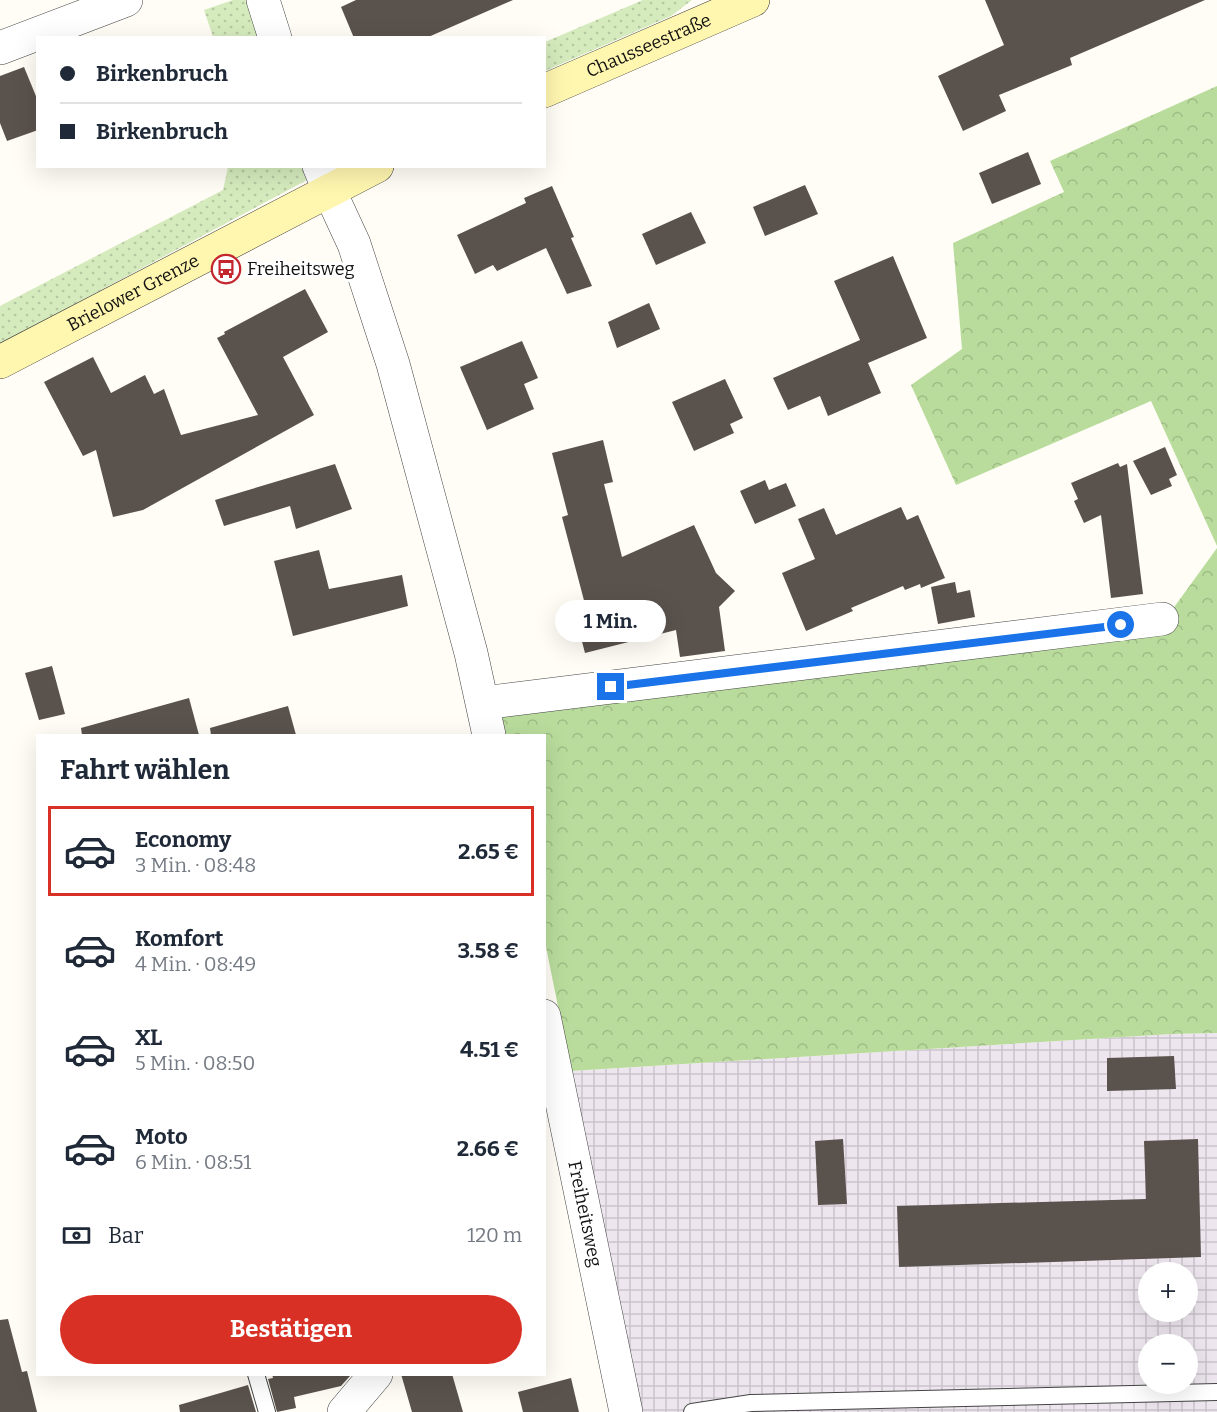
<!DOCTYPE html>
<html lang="de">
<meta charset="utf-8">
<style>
:root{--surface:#fff;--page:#f2f2f3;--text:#1f2937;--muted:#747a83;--line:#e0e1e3;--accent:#d93025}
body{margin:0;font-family:Bitter,serif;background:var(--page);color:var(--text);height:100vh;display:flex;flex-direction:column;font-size:22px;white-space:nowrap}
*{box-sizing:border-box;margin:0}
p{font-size:20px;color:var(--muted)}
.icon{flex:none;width:33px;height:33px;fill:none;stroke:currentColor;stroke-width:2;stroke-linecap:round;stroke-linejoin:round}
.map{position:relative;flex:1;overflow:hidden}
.panel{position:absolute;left:36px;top:734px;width:510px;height:642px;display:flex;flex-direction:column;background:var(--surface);border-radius:0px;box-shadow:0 6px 24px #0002}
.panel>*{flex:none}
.banner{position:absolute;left:36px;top:36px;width:510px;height:132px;border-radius:0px;box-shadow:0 6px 24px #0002;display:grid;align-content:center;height:132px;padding:0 24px;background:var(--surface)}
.controls{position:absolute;left:1138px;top:1262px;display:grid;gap:12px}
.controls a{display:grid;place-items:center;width:60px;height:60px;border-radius:50%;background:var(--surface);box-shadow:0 6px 24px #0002;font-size:30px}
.end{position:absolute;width:27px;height:27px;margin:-14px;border:8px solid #1a73e8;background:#fff;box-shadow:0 0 0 3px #fff}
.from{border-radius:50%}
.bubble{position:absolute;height:42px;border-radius:21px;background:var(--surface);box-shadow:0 6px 24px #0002;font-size:20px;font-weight:700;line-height:42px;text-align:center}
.banner b{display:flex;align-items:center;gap:21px;height:57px;font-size:22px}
.banner b+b{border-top:2px solid var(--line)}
.banner i{width:15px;height:15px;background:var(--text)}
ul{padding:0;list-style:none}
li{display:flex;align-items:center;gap:18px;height:90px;margin:0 12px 9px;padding:0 12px;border:3px solid transparent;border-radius:0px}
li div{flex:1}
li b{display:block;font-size:22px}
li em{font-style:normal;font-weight:700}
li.active{border-color:var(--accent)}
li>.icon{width:54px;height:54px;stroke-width:1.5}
h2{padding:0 24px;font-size:27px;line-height:72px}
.pay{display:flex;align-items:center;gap:15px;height:66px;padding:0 24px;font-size:22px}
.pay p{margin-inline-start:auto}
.button{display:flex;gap:12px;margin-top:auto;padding:12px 24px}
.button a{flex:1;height:69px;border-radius:36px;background:var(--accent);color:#fff;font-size:24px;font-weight:700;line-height:69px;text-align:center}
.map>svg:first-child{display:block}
</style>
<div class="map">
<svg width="1217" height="1412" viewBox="0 0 1217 1412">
<defs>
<pattern id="industrial-grid" width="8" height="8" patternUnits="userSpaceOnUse" patternTransform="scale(1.5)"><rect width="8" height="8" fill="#eee6ef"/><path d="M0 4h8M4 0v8" fill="none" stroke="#cbc4cc"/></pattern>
<pattern id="grass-dots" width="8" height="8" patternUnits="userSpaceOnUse" patternTransform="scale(1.5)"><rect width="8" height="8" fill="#d5ebbd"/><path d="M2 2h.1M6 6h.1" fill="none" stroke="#b6c8a1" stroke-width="1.8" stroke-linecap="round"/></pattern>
<pattern id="forest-crowns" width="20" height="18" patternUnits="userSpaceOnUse" patternTransform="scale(1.5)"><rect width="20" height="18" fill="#b9dc9c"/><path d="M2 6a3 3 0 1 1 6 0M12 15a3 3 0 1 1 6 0" fill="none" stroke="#9ebc85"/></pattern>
</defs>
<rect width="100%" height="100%" fill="#fffdf5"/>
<path fill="url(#industrial-grid)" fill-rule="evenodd" d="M1217,1033V1412H641L571,1071L1172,1034ZM1149,1272H1188V1311H1149ZM1149,1344H1188V1383H1149Z"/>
<g fill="url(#grass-dots)">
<polygon points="233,0 249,0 261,37 213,37 204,10"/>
<polygon points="643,0 692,0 671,16 545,71 545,42"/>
<polygon points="228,167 303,167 307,180 0,344 0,306 223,190"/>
</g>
<g fill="url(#forest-crowns)">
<polygon points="1217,86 1217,546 1151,401 956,485 911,385 962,349 953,243 1064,192 1050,161"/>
<polygon points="1217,548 1217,1033 1172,1034 571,1071 545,942 544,735 503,735 498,712 1159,628"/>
</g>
<g fill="#5a524d">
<polygon points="356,0 513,0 426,38 354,38 341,7"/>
<polygon points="985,0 1205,0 1070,58 1072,65 999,95 1006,111 963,131 938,76 1004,45"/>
<polygon points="24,67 38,101 38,130 7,141 0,123 0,76"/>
<polygon points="1028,152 1041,184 992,204 979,173"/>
<polygon points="805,185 818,214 765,236 753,207"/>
<polygon points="552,186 574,237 571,238 592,286 567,294 546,248 497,271 493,265 475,274 457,235 526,203 524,198"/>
<polygon points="691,212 706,243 656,265 642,234"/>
<polygon points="893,256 927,338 868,363 881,393 828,416 820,396 788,410 773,378 860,340 834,281"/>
<polygon points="305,289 328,332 283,357 314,415 143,510 113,517 96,450 83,456 44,382 93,357 111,393 145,375 154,394 164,389 181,435 258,415 217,338 225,334 224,332"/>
<polygon points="649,303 660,329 617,348 608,322"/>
<polygon points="522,341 538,378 524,384 534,409 487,430 460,367"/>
<polygon points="725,379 743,418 730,424 734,433 694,451 672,402"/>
<polygon points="603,440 613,482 604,484 622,557 694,525 716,573 735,591 719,607 725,651 680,657 676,630 585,653 574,611 586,608 562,517 568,515 552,453"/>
<polygon points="1165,447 1177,475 1169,479 1172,486 1151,495 1133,461"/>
<polygon points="1118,463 1120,467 1127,464 1143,594 1111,598 1101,515 1084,523 1074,501 1078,499 1071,483"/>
<polygon points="335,464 352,509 296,529 290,506 224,526 215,500"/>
<polygon points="765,480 769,490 786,483 796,506 755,524 740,491"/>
<polygon points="901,507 907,520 918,515 945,578 921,588 920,584 905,590 903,586 851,608 853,611 806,631 782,573 815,559 798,519 824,508 836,535"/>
<polygon points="319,550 329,589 402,575 408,606 293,636 274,561"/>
<polygon points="955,582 957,593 970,590 975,617 938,624 931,587"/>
<polygon points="52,666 65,714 39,720 25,673"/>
<polygon points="189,698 199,735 82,735 81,728"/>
<polygon points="288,706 296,735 211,735 210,728"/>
<polygon points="1174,1056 1176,1089 1107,1091 1107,1058"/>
<polygon points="843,1139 847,1204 818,1205 815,1141"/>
<polygon points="1198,1139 1201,1257 899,1267 897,1206 1146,1199 1144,1141"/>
<polygon points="8,1319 22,1372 27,1371 37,1412 0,1412 0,1320"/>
<polygon points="272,1374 350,1374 350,1376 341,1386 294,1397 296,1408 277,1412 268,1379 273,1378"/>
<polygon points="401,1374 452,1374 463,1412 412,1412"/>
<polygon points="571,1378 579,1412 523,1412 518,1392"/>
<polygon points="248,1385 256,1412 180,1412 179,1405"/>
</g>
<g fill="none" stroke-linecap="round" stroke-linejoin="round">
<g stroke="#444" stroke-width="18">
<g id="service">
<polyline points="256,1374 267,1412"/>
<polyline points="692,1412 751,1403 1217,1392"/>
</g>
</g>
<g stroke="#444" stroke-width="34">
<g id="minor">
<polyline points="0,48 126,0"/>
<polyline points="329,190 354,244 393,364 471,653 489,735"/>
<polyline points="483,703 1162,619"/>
<path id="s1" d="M544,1016L626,1412"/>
<polyline points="344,1412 376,1374"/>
</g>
</g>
<g stroke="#444" stroke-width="34">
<g id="tertiary">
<polyline points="263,0 275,38"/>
<polyline points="319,166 329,190"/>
</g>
</g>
<g stroke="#333" stroke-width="34">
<g id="secondary">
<path id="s2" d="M544,91L753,0"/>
<path id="s3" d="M0,362L377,166"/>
</g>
</g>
<use href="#service" stroke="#fff" stroke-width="16"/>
<use href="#minor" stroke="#fff" stroke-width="33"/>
<use href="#tertiary" stroke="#fff" stroke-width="33"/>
<use href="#secondary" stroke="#fff6b0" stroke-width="33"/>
</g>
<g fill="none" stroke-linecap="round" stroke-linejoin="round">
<polyline stroke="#1a73e8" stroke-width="8" points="611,687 1121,625"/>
</g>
<defs>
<g id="bus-ring" transform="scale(1.5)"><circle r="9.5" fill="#fff" stroke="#c4262e" stroke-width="1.5"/><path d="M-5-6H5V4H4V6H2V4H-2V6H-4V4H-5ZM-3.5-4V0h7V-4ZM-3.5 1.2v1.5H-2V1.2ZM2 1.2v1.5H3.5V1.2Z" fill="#c4262e"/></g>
</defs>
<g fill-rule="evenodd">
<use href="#bus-ring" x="226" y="269"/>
</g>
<g text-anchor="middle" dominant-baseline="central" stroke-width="6" stroke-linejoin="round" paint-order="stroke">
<g font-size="18" fill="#111" stroke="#fff">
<text stroke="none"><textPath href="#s2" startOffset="114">Chausseestraße</textPath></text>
<text stroke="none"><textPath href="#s3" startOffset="150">Brielower Grenze</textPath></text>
<text stroke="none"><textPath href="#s1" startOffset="202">Freiheitsweg</textPath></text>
</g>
<g font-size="18" fill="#111" stroke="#fff" text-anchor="start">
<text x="247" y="269">Freiheitsweg</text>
</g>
</g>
</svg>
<div class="controls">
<a>+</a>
<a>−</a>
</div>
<i class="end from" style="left:1121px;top:625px"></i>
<i class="end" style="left:611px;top:687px"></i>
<div class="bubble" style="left:555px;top:600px;width:111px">1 Min.</div>
<div class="banner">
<b><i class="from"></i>Birkenbruch</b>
<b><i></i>Birkenbruch</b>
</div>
<section class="panel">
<h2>Fahrt wählen</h2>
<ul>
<li class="active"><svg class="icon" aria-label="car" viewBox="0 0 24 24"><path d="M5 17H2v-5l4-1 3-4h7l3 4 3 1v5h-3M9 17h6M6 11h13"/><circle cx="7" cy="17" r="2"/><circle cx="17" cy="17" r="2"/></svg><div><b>Economy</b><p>3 Min. · 08:48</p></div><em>2.65 €</em></li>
<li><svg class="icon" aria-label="car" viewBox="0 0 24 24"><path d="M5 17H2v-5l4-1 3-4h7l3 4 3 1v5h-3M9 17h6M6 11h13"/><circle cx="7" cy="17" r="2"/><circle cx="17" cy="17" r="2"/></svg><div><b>Komfort</b><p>4 Min. · 08:49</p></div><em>3.58 €</em></li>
<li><svg class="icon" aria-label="car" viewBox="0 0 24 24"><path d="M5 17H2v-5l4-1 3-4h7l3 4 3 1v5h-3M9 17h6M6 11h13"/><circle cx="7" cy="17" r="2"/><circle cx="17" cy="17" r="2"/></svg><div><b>XL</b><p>5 Min. · 08:50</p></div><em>4.51 €</em></li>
<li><svg class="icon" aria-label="car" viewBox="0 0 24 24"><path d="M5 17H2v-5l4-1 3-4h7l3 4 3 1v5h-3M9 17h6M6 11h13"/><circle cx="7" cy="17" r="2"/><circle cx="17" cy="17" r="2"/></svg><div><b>Moto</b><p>6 Min. · 08:51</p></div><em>2.66 €</em></li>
</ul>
<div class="pay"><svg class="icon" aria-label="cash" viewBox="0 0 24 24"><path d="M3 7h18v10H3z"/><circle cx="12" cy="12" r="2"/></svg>Bar<p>120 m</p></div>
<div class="button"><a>Bestätigen</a></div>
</section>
</div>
